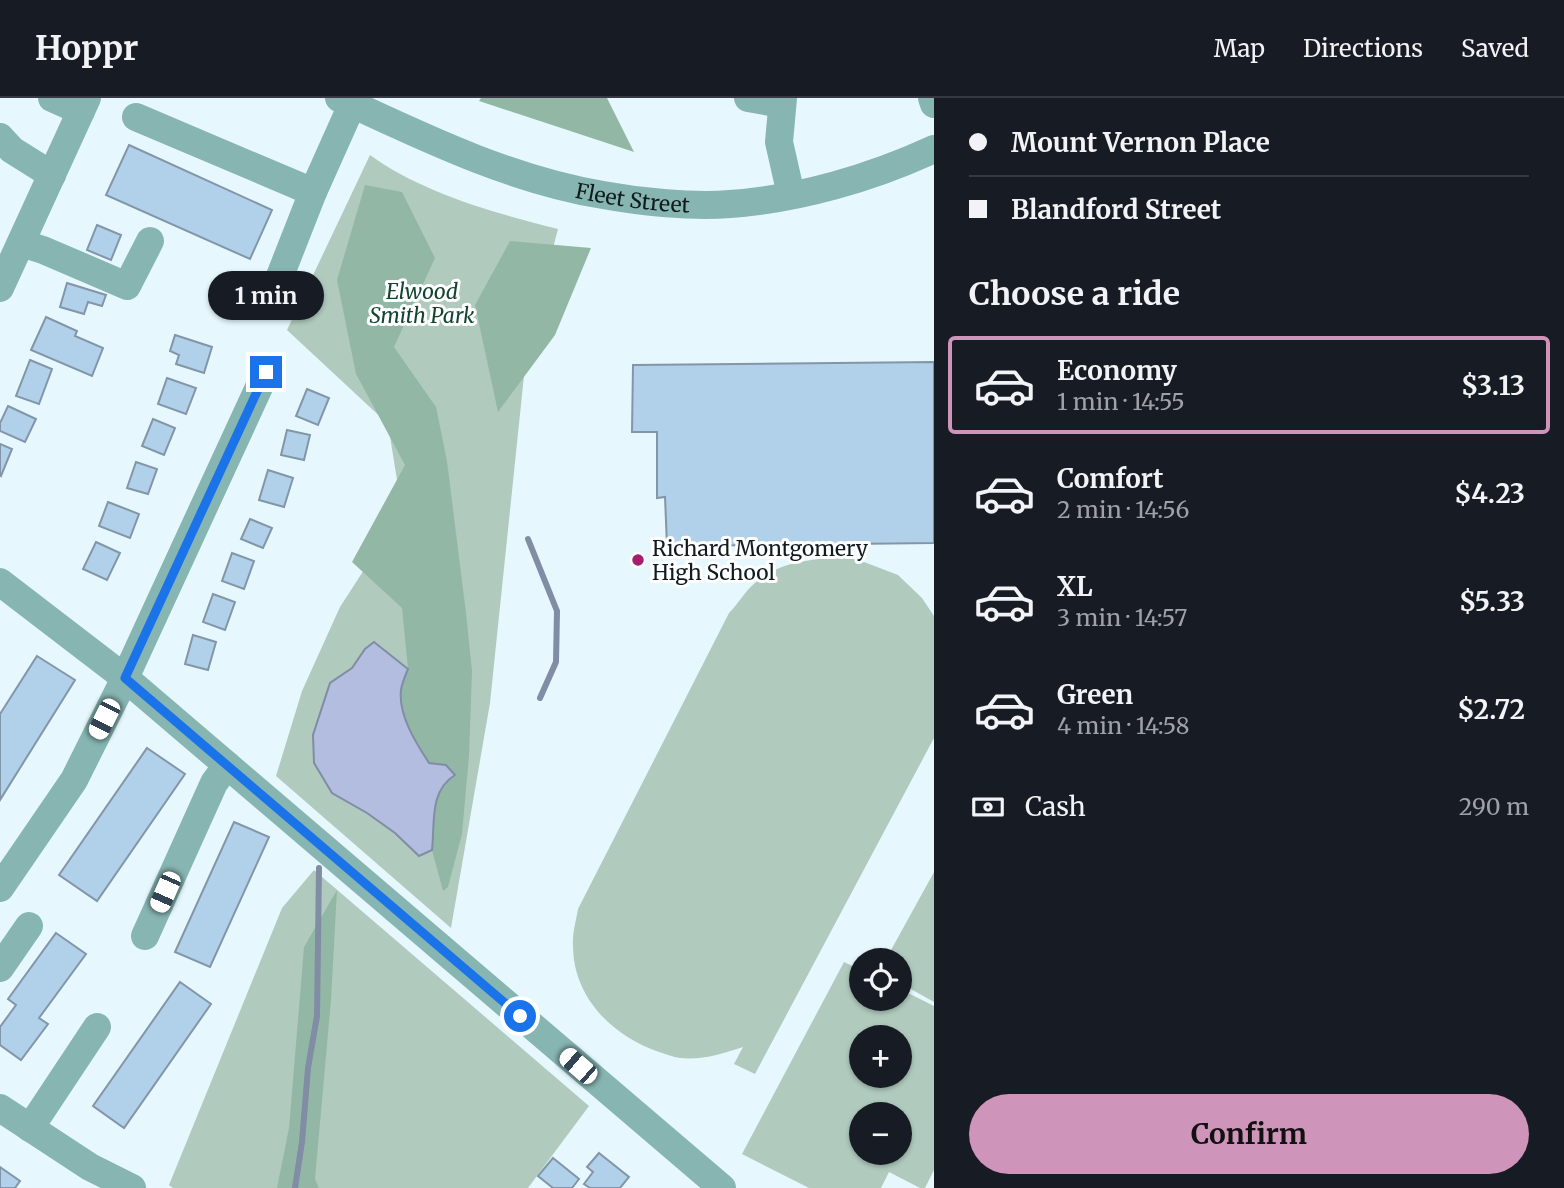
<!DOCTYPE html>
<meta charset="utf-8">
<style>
:root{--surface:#171b24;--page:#242831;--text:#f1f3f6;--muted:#9ea1a6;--line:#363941;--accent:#ce94b9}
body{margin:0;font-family:Merriweather,serif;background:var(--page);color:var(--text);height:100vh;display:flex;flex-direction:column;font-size:26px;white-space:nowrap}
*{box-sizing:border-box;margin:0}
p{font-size:23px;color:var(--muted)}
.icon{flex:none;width:38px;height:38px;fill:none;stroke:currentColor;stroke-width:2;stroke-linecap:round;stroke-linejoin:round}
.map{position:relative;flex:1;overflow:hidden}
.sheet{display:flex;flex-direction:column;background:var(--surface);width:630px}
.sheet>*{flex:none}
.guide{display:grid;align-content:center;height:154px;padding:0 35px;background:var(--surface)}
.fabs{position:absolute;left:849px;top:850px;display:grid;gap:14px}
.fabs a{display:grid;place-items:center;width:63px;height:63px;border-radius:50%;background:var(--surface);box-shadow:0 2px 5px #0004;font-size:35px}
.end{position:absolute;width:32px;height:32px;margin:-16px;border:9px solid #1a73e8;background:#fff;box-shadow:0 0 0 4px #fff}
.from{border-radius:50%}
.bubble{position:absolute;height:49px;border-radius:24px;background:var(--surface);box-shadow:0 2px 5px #0004;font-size:23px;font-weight:700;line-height:49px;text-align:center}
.car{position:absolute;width:21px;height:42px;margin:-21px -10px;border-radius:9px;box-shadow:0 0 5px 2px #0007;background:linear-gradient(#fff 24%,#345 0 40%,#fff 0 76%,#345 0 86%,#fff 0)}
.guide b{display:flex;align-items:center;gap:24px;height:66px;font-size:26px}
.guide b+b{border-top:2px solid var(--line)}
.guide i{width:18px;height:18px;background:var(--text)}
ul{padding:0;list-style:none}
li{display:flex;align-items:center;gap:21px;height:98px;margin:0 14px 10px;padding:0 21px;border:4px solid transparent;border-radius:7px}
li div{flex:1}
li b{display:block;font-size:26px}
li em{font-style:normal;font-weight:700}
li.selected{border-color:var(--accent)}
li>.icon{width:63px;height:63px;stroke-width:1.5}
h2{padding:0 35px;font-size:32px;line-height:84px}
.pay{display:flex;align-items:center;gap:18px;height:77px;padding:0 35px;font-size:26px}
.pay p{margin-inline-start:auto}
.cta{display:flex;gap:14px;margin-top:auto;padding:14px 35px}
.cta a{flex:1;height:80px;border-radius:42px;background:var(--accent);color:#111;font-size:28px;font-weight:700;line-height:80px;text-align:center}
header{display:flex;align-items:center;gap:42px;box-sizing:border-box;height:98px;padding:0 35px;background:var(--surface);border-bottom:2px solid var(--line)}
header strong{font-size:33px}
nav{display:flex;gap:38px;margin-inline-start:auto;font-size:24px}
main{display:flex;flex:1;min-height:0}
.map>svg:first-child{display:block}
</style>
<header>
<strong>Hoppr</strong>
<nav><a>Map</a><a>Directions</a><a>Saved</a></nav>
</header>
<main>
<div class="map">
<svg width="934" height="1090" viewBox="0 0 934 1090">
<rect width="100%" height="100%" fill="#e6f8fe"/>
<g fill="#b0cbbd" fill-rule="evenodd">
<path d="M370,57C420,94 497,116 558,131L527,249L490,605L451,830L276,678L302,593L340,509L402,413L388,326L287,232Z"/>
<path d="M851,459L898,477L922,500L934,518V640L755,976L734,966L743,949C722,956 703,962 680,960C673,959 666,956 659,954C614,939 573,900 573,848C572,836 576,823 578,811L729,515C738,506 745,493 755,485C780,462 820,460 851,459Z"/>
<polygon points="314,772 589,1008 528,1090 173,1090 169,1087 282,810"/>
<polygon points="934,774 934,904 900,885 900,863 885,863"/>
<path d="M844,864L861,872V901H900V891L934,908V1072L925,1090H920L889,1074L881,1090H809L742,1056ZM861,940H900V978H861ZM861,1017H900V1055H861Z"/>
</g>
<g fill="#92b8a5">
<polygon points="481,0 607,0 634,54 479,3"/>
<polygon points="365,87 402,94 435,160 394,249 436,309 447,363 466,515 472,573 469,658 462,736 448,789 443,793 432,752 435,705 442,685 454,677 446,667 429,665 414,641 403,614 400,593 408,571 402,510 352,464 405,367 356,276 337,182"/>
<polygon points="510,143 591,150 555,237 498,314 475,207"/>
<polygon points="337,792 331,902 315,1081 319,1090 277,1090 289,1030 304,849"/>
</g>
<path fill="#b2bddf" stroke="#818ca5" stroke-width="2" d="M374,544L408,571C405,578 402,585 401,592C398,617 416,645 429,665L446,667L455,677C429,693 435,725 432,752L419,758L395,735L367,715L332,695L314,665L313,637L330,585L352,570L365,551Z"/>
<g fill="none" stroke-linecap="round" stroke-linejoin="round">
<g stroke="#818ca5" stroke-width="6">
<polyline points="528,441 557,513 556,564 540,600"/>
<polyline points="295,1090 302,1044 308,970 317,918 319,770"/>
</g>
</g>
<g fill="#b1d0ea" stroke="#8296a8" stroke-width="2">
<polygon points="129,47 272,112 250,161 106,97"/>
<polygon points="97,127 121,137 111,162 87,152"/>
<polygon points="67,185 106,197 102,208 88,204 84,216 60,209"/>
<polygon points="46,219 77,233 75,238 103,250 92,278 31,252"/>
<polygon points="175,237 212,249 204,275 176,266 179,257 170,253"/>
<polygon points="30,262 52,271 39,306 16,298"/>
<polygon points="934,264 934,445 667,448 665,399 657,400 657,334 632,334 633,267"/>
<polygon points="167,280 196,290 186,316 158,306"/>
<polygon points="307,291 329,300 318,327 296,318"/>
<polygon points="8,308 36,321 25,344 0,333 0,325"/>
<polygon points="153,321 175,330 164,357 142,348"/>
<polygon points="287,332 310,337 304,362 281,357"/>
<polygon points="0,346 12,351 1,378 0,377"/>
<polygon points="136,364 157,371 148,396 127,390"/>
<polygon points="268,372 293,380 284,409 259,402"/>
<polygon points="108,404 139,416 130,440 99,428"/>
<polygon points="250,421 272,430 263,450 241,441"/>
<polygon points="96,444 120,455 107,482 83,471"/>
<polygon points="232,455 254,463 244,491 222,483"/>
<polygon points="213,496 235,504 225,532 203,524"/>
<polygon points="193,537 216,544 208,572 185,566"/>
<polygon points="37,558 75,582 0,702 0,616"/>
<polygon points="147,650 185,676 97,803 59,777"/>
<polygon points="234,724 269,739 210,869 175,854"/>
<polygon points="56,835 86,856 39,920 48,926 21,962 0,947 0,929 16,907 8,901"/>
<polygon points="180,884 211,906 124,1030 93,1008"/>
<polygon points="599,1055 629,1079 620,1090 590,1090 584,1086 593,1074 587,1069"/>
<polygon points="553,1060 579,1081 572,1090 553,1090 538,1078"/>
<polygon points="0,1069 20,1083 15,1090 0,1090"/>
</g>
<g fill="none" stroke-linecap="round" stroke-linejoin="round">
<g stroke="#87b5b2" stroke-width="28">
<polyline points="52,0 81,13"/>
<path id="s1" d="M339,0C423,39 511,82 603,97C641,104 691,109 730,106C799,101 871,80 934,51"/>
<polyline points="748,0 782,6"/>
<polyline points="783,0 779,44 791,97"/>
<polyline points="932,0 934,6"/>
<polyline points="136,19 313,94 355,0"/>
<polyline points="0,39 12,52 52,77"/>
<polyline points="21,145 43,152 127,188 150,143"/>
<polyline points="280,178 313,94"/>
<polyline points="0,190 87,0"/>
<polyline points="0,484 125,580 722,1090"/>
<polyline points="0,790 74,682 125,580 266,274"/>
<polyline points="145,838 214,685 227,667"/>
<polyline points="0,870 29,828"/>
<polyline points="0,1010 90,1069 132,1090"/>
<polyline points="30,1030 97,929"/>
</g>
</g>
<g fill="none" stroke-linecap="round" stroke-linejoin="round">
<polyline stroke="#1a73e8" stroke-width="9" points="266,274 125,580 520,918"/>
</g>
<circle fill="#a4206e" stroke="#fff" stroke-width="2.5" cx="638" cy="462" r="7"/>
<g text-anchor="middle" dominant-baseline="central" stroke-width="6" stroke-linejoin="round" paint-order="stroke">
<g font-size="21" fill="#0f1b1e" stroke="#fff">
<text stroke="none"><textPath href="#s1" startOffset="312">Fleet Street</textPath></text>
</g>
<g font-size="21" font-style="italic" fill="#134532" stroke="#fff">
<text x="422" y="193">Elwood<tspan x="422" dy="24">Smith Park</tspan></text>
</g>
<g font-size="21" fill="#0f1b1e" stroke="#fff" text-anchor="start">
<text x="652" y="450">Richard Montgomery<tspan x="652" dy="24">High School</tspan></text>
</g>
</g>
</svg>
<div class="fabs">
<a><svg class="icon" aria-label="locate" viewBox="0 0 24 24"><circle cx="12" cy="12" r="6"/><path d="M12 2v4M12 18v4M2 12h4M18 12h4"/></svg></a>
<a>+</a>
<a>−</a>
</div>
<i class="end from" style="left:520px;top:918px"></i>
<i class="end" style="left:266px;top:274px"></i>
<div class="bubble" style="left:208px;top:173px;width:116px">1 min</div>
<i class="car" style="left:104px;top:621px;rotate:207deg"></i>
<i class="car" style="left:165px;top:794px;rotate:204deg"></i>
<i class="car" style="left:578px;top:968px;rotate:311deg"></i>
</div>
<section class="sheet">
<div class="guide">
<b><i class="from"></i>Mount Vernon Place</b>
<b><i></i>Blandford Street</b>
</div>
<h2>Choose a ride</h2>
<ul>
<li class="selected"><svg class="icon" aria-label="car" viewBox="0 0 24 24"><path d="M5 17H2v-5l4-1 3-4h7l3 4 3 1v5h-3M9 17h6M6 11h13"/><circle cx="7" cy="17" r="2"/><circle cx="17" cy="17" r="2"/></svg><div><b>Economy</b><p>1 min · 14:55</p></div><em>$3.13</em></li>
<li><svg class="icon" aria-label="car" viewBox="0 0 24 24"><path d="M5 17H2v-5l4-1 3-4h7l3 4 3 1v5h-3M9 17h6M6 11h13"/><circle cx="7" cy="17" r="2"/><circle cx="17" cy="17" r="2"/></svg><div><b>Comfort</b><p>2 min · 14:56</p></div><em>$4.23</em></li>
<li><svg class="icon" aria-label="car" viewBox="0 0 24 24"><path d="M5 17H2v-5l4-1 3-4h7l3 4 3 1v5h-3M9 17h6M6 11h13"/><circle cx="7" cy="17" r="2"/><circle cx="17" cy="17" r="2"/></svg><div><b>XL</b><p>3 min · 14:57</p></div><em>$5.33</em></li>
<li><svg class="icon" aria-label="car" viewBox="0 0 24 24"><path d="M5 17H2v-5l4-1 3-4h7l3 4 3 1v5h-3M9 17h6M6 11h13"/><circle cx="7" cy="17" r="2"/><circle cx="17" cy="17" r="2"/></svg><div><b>Green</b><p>4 min · 14:58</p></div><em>$2.72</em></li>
</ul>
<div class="pay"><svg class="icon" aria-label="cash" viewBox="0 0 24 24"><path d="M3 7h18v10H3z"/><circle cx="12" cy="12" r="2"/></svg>Cash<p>290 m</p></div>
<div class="cta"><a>Confirm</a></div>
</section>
</main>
